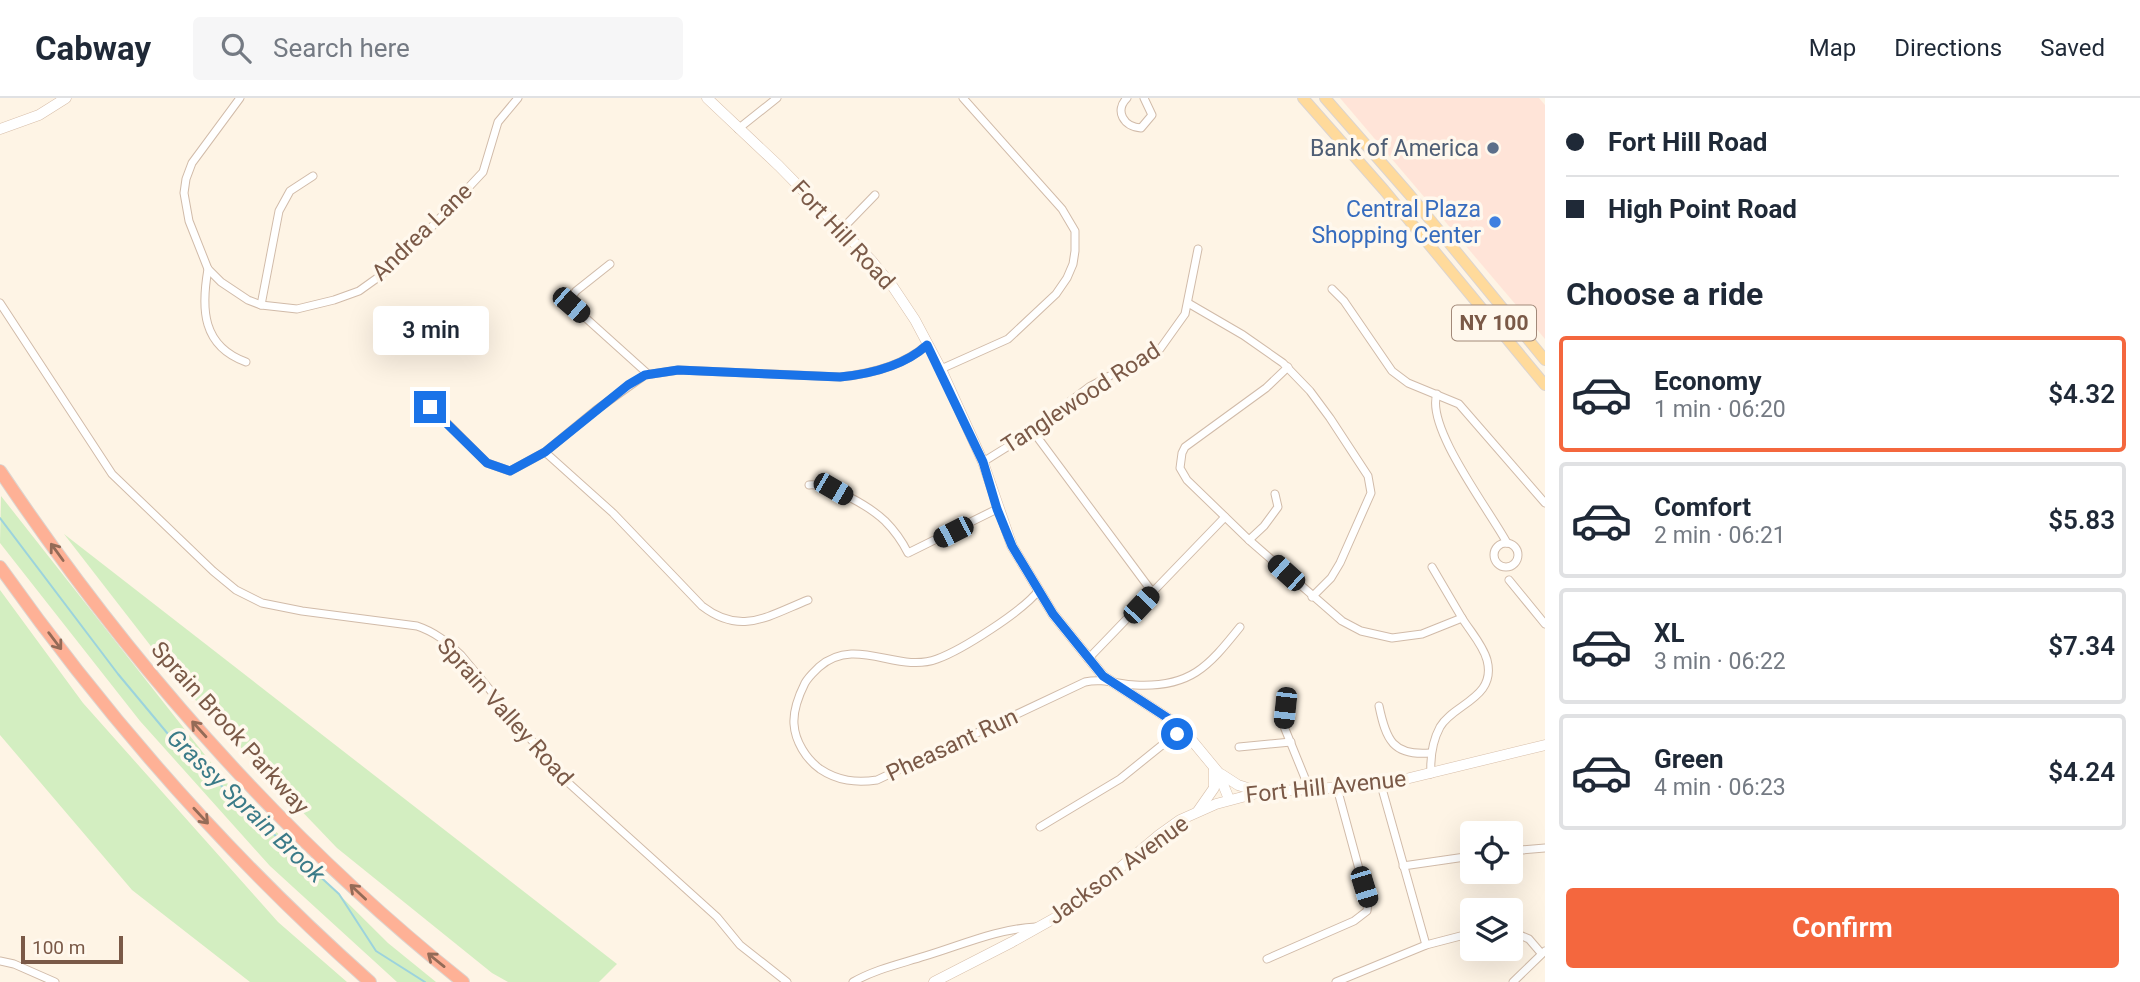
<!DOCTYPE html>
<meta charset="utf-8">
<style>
:root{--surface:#fff;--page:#f6f6f7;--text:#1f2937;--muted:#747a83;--line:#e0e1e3;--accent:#f4673e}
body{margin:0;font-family:Roboto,sans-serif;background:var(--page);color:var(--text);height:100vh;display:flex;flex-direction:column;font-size:26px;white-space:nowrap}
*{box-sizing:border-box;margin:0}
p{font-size:23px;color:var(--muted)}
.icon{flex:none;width:38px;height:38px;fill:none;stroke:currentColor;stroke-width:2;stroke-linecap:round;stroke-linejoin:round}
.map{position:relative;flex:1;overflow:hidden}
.sheet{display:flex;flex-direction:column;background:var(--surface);width:595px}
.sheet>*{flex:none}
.banner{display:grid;align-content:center;height:154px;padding:0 21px;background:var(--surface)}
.fabs{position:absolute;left:1460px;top:723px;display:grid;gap:14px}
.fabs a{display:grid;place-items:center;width:63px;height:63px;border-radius:7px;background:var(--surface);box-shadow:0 7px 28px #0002;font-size:35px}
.scale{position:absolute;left:21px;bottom:18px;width:102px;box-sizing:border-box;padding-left:7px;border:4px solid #7a5947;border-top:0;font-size:19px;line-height:24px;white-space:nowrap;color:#7a5947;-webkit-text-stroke:5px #fff8ed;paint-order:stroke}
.end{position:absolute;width:32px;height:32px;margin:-16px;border:9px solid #1a73e8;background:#fff;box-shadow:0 0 0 4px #fff}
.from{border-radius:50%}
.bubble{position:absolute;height:49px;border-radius:7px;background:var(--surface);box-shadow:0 7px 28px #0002;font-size:23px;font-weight:600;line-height:49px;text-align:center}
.car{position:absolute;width:21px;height:42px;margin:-21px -10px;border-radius:9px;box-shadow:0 0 5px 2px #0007;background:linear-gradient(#222 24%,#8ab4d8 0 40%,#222 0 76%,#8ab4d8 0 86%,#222 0)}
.banner b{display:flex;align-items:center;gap:24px;height:66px;font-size:26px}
.banner b+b{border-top:2px solid var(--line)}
.banner i{width:18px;height:18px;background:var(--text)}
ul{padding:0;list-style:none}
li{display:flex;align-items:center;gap:21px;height:116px;margin:0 14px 10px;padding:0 7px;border:4px solid var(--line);border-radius:7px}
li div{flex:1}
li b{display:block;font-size:26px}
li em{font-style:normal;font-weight:600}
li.selected{border-color:var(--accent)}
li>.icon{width:63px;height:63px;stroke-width:1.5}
h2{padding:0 21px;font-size:32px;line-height:84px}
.cta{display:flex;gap:14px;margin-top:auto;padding:14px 21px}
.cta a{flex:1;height:80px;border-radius:7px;background:var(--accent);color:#fff;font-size:28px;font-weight:600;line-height:80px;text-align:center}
header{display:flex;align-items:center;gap:42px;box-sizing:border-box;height:98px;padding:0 35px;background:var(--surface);border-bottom:2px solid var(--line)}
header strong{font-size:33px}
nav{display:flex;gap:38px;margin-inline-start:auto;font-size:24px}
.search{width:490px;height:63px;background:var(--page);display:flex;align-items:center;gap:18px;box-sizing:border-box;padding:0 24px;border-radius:7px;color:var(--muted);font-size:26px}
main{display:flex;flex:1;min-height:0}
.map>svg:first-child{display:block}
</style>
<header>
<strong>Cabway</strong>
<div class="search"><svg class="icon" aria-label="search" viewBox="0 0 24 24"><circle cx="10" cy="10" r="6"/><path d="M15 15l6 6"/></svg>Search here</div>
<nav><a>Map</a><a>Directions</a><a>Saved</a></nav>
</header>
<main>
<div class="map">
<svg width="1545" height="884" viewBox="0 0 1545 884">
<rect width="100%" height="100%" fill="#fef4e5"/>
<polygon fill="#ffe4d8" points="1340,0 1539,0 1545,7 1545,241"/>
<g fill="#d3eec1">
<polygon points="1,398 227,685 388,845 436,884 397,884 270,768 140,623 0,445"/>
<polygon points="64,436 617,866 599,884 508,884 492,875 337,750 181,587"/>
<polygon points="0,492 83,605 278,824 347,884 250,884 132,792 0,637"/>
</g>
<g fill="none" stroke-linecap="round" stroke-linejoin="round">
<polyline stroke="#9cd3dd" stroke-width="2" points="0,420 118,576 178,648 339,796 376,853 425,884"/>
<g stroke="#d1bba9" stroke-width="9">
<g id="street">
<polyline points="240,0 192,65 186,81 184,95 189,123 208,171 221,184 248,202 261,207 297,211 334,202 359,193 380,178 425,136 483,74 498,24 518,0"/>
<path d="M1127,0C1114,13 1124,29 1141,30L1152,17L1144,0"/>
<polyline points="738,31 777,0"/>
<polyline points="841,132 875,97"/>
<polyline points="610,166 576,193 568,204 648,276"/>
<path d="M208,171C201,211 202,248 246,264"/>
<polyline points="1332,191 1344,203 1392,273 1408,285 1459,306 1545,405"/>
<path d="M0,205L112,376L213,473L236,492L262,505L302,513L417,528C435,534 447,544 461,557L563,680L717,819L740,847L787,884"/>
<polyline points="1188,205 1243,237 1283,265 1310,293 1330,320 1368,378 1371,395 1340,465 1331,480 1312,499"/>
<polyline points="261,207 279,113 290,93 313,78"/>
<polyline points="1288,269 1266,290 1185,349 1182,355 1180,370 1187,382 1249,442 1342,523 1361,533 1392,540 1422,536 1462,520"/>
<polyline points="941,271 1008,241 1056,196 1067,180 1073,166 1075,153 1075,133 1062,111 963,0"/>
<path d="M1437,296C1425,329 1490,413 1507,445"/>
<path d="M421,299L487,365L510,373L545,354L596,312L645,277L679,272L840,279C870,276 903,268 927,247"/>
<polyline points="1032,332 1153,495"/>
<path d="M545,354L613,415L702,508C741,538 768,518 808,502"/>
<polyline points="983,364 1020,341 1089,289 1160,251 1185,216 1198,151"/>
<path d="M809,387C829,385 869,408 885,423C894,432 902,443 908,455L997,411"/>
<polyline points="1249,442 1264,428 1278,409 1275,396"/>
<circle cx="1506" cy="457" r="12"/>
<polyline points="1509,482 1545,526"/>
<path d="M1039,492C1023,513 962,552 937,561C897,576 856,537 819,569C814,574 809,578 805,585C799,597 793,612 794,626C795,643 806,661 820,671C838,683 856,685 877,682L1085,584C1102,580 1118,586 1135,587C1190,590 1208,569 1240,529"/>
<polyline points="1088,561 1225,419"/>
<path d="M1379,608C1386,642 1393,658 1430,655"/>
<polyline points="1285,610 1283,626 1309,690"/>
<polyline points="1239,649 1291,644"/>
<path d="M1431,676C1430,659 1432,644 1440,629C1453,606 1497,600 1487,562C1483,547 1470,533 1462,520C1452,503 1442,486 1432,469"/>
<polyline points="1381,687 1426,847"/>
<polyline points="1040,729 1120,681 1182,631"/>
<polyline points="1510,753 1545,750"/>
<polyline points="1403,768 1472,758"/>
<polyline points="1510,833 1529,841 1541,855"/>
<polyline points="1267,861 1354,823 1367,813 1368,804 1337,690"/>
<polyline points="0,863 14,866 55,884"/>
<path d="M853,884C876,871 900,866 925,858C962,847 996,831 1036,829"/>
<polyline points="1336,884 1426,847 1472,835"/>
<polyline points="1513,884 1545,853"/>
</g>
</g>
<g stroke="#d7bea9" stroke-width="11">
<g id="secondary">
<polyline points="707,0 779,68 871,162 893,189 915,222 941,271 983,364 1012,448 1053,516 1103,578 1180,628 1218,674 1229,701"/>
<polyline points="0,31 39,17 66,0"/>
<polyline points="1221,676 1238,687 1257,693"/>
<polyline points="1198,713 1214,690 1214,670"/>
<polyline points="934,884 1012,844 1071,811 1159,737 1180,722 1216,706 1261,694 1381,687 1545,647"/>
</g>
</g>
<g stroke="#dcd4cf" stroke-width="12">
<g id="primary">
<polyline points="1303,0 1384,92 1545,287"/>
<polyline points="1325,0 1409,96 1545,262"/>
</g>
</g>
<g stroke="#dcd4cf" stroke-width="14">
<g id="highway">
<path d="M0,373C128,564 283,740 463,884"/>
<path d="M0,469C107,620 231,761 370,884"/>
</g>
</g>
<use href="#street" stroke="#fff" stroke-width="7"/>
<use href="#secondary" stroke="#fff" stroke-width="10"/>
<use href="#primary" stroke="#ffda9b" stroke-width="10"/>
<use href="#highway" stroke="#feb196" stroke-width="12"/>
</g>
<defs><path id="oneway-shaft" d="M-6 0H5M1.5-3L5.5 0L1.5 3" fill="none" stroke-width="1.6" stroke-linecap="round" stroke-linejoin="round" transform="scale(1.75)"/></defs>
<g stroke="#946b57">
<use href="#oneway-shaft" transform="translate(57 454) rotate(-126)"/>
<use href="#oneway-shaft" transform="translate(55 543) rotate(53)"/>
<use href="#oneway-shaft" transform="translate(199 631) rotate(-132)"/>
<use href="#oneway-shaft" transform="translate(201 718) rotate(47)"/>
<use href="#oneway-shaft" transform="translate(358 794) rotate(-137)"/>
<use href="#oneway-shaft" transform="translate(436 862) rotate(-141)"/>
</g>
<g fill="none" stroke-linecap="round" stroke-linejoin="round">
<path stroke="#1a73e8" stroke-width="9" d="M430,309L487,365L510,373L545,354L628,287L645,277L678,272L840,279C870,276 904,268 927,247L983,364L997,411L1012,448L1053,516L1103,578L1180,628L1182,631L1177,636"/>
</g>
<circle fill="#5c6f8a" stroke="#fff8ed" stroke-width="2.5" cx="1493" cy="50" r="7"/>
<circle fill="#3f7fe0" stroke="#fff8ed" stroke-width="2.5" cx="1495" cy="124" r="7"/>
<g text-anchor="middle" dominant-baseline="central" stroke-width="7" stroke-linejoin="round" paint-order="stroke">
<rect fill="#fff8ed" stroke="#a28979" stroke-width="2" x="1452" y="207.5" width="84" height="35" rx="5"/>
<g font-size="21" font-weight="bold" fill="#7a5947">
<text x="1494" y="225">NY 100</text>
</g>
<g font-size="23" fill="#4e5e75" stroke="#fff8ed" text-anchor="end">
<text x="1479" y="50">Bank of America</text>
</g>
<g font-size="23" fill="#366cbe" stroke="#fff8ed" text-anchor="end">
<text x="1481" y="111">Central Plaza<tspan x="1481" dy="26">Shopping Center</tspan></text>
</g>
<g font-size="23" fill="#7a5947" stroke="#fff8ed">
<text transform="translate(422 134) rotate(-44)">Andrea Lane</text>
<text transform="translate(843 137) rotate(47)">Fort Hill Road</text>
<text transform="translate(1081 300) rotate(-33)">Tanglewood Road</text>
<text transform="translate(505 614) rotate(48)">Sprain Valley Road</text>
<text transform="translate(230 630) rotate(48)">Sprain Brook Parkway</text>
<text transform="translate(952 647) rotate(-25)">Pheasant Run</text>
<text transform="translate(1326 689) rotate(-6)">Fort Hill Avenue</text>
<text transform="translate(1118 772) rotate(-36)">Jackson Avenue</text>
</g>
<g font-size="24" font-style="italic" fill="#3b7b88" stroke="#fff8ed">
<text transform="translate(246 708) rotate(44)">Grassy Sprain Brook</text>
</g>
</g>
</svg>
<div class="fabs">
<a><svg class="icon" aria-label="locate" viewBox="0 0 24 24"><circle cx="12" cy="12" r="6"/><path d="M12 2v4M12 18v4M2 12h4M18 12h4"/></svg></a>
<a><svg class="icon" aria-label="layers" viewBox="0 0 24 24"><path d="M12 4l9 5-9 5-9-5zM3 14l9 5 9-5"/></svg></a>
</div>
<div class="scale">100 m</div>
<i class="end from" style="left:1177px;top:636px"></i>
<i class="end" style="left:430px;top:309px"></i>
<div class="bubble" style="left:373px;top:208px;width:116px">3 min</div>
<i class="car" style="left:571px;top:207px;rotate:131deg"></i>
<i class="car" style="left:833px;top:391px;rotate:120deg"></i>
<i class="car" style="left:953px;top:434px;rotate:243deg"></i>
<i class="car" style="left:1286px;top:475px;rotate:312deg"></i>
<i class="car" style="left:1141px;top:507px;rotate:43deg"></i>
<i class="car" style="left:1285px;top:610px;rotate:186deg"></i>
<i class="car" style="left:1364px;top:789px;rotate:163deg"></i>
</div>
<section class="sheet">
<div class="banner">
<b><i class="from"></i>Fort Hill Road</b>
<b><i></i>High Point Road</b>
</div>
<h2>Choose a ride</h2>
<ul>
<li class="selected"><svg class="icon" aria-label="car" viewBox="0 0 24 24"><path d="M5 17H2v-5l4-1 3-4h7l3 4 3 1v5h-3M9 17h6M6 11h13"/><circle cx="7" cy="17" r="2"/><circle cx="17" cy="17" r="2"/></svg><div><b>Economy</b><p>1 min · 06:20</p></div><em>$4.32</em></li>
<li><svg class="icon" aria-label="car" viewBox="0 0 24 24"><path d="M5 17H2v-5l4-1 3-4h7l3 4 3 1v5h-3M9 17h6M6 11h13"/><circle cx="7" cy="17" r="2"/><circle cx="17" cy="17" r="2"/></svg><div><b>Comfort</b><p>2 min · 06:21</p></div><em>$5.83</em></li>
<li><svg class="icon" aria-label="car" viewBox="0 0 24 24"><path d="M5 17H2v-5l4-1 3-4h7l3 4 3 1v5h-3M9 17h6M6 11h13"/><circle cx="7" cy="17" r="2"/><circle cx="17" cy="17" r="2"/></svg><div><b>XL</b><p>3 min · 06:22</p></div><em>$7.34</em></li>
<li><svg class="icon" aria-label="car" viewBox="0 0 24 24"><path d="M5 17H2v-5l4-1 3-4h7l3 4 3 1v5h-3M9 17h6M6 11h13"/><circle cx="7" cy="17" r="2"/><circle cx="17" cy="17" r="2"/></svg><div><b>Green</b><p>4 min · 06:23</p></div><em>$4.24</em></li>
</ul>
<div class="cta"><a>Confirm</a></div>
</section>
</main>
